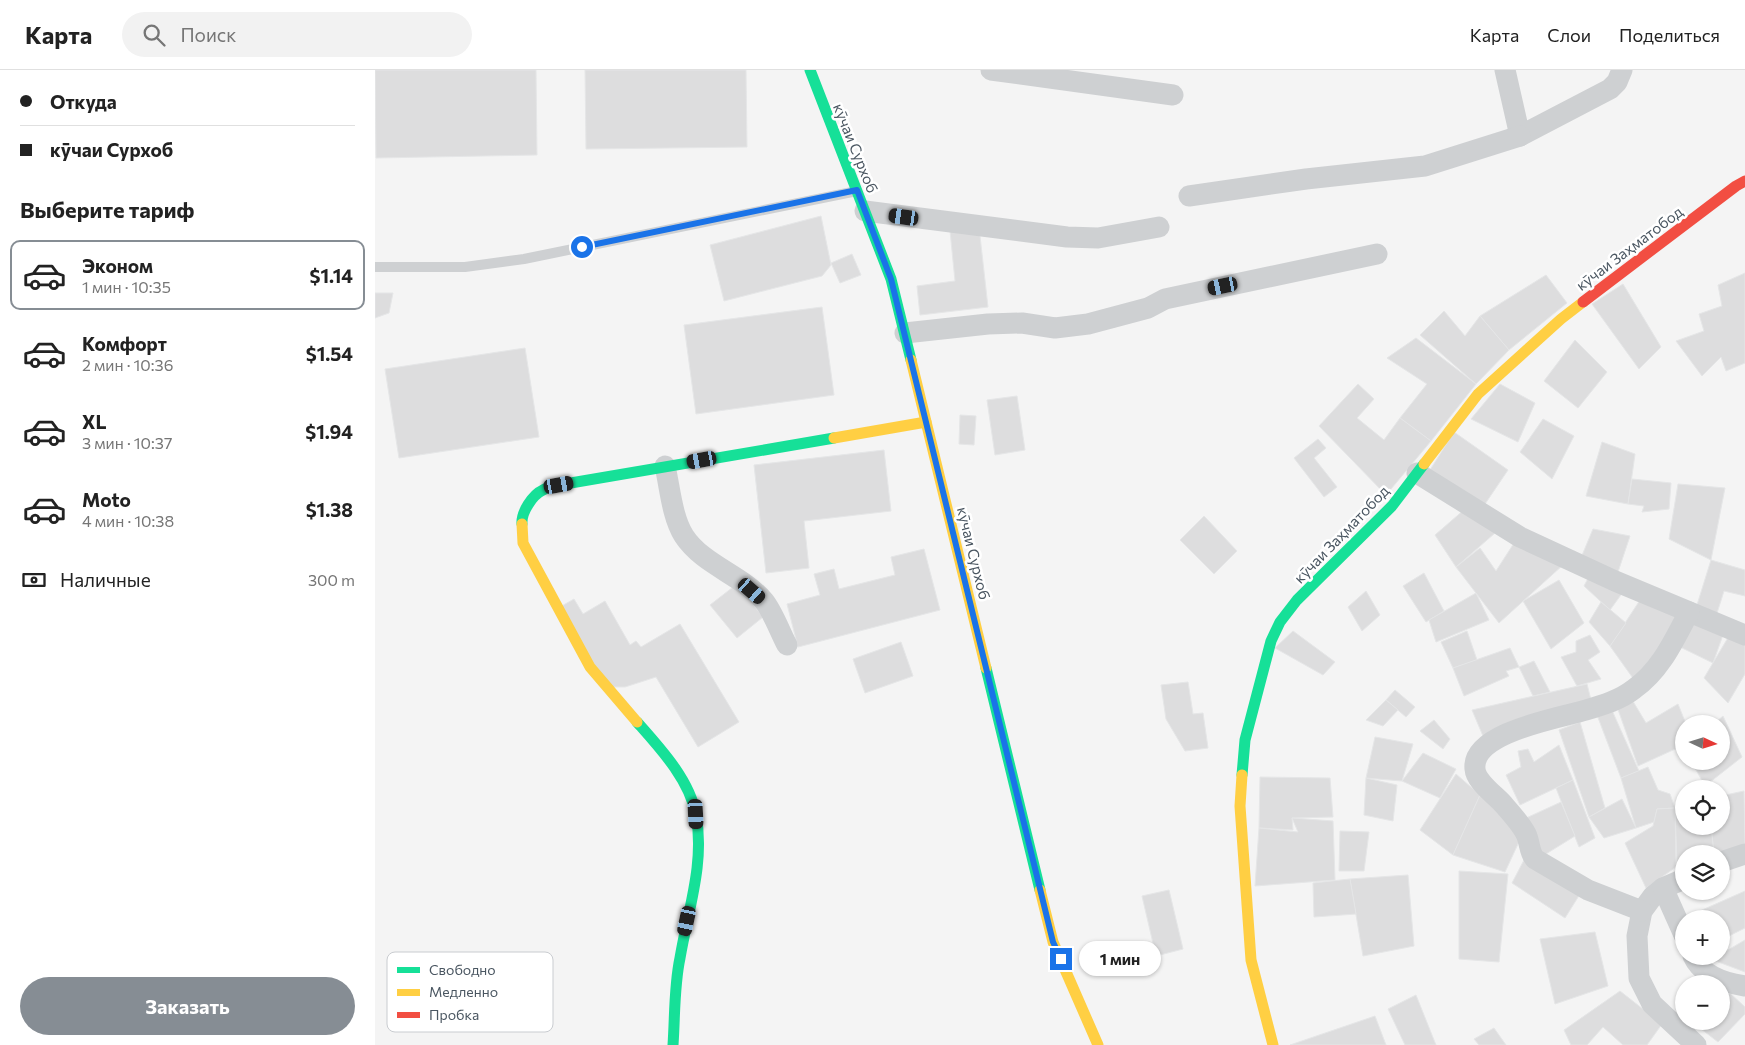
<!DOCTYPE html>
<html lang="ru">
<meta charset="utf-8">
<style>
:root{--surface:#fff;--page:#f2f2f2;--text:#222;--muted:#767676;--line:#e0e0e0;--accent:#868d94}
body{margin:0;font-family:Commissioner,sans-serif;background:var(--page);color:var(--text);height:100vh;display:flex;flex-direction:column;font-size:19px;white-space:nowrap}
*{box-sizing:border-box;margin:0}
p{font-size:16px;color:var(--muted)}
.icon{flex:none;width:28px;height:28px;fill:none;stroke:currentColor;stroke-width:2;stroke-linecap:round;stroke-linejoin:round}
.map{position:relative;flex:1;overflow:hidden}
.drawer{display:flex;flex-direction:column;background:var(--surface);width:375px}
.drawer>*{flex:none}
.top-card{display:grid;align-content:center;height:110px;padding:0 20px;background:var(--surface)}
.needle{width:32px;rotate:94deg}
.controls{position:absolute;left:1300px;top:645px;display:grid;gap:10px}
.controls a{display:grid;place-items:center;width:55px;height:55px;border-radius:50%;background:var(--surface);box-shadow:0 1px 4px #0004;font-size:25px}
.end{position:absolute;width:22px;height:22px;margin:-11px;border:6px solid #1a73e8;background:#fff;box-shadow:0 0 0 2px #fff}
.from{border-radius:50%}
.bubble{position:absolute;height:35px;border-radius:18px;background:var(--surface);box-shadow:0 1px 4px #0004;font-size:16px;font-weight:700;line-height:35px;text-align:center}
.car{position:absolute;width:15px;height:30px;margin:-15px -8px;border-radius:6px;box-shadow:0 0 4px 1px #0007;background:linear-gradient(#222 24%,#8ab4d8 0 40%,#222 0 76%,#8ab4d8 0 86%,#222 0)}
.top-card b{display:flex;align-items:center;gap:18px;height:48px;font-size:19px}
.top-card b+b{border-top:1px solid var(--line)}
.top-card i{width:12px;height:12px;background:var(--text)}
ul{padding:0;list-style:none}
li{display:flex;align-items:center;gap:15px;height:70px;margin:0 10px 8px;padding:0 10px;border:2px solid transparent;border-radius:10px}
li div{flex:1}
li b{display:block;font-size:19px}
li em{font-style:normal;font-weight:700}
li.selected{border-color:var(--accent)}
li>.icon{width:45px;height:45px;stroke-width:1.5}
h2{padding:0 20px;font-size:22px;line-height:60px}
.pay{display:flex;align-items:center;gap:12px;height:55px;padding:0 20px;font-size:19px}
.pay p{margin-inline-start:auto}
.button{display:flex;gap:10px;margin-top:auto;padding:10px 20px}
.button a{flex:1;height:58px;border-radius:30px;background:var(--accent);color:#fff;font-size:20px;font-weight:700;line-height:58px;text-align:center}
header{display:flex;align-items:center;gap:30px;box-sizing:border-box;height:70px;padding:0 25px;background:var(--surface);border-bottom:1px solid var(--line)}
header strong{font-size:24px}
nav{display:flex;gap:28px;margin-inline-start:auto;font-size:18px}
.search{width:350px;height:45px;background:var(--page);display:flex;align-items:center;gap:12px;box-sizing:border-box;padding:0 18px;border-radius:28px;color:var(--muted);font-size:19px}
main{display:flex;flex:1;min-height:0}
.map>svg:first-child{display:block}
</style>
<header>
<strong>Карта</strong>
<div class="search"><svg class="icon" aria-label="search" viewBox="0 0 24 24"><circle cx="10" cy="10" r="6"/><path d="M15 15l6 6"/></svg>Поиск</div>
<nav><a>Карта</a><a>Слои</a><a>Поделиться</a></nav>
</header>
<main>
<section class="drawer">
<div class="top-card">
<b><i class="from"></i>Откуда</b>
<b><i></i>кӯчаи Сурхоб</b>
</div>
<h2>Выберите тариф</h2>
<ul>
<li class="selected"><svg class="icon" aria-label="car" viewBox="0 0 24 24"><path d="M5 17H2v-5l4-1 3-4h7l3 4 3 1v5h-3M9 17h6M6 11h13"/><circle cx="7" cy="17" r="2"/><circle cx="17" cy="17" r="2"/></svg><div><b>Эконом</b><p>1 мин · 10:35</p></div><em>$1.14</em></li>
<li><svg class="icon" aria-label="car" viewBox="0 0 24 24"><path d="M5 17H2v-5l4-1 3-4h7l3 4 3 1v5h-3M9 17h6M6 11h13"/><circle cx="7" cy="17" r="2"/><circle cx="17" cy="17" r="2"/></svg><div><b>Комфорт</b><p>2 мин · 10:36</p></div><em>$1.54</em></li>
<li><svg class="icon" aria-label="car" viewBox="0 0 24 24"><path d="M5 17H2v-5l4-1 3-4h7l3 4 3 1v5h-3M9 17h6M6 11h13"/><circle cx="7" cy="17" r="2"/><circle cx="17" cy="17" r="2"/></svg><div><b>XL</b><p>3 мин · 10:37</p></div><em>$1.94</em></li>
<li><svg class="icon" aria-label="car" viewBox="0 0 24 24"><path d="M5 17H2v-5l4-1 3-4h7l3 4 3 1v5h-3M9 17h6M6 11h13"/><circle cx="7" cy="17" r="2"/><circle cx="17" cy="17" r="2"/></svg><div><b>Moto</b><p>4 мин · 10:38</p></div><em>$1.38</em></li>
</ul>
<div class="pay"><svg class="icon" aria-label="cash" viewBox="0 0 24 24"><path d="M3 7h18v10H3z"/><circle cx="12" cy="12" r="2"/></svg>Наличные<p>300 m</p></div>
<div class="button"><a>Заказать</a></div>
</section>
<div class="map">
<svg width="1370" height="975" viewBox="0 0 1370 975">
<rect width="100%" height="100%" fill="#f4f4f4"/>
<g fill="#ddddde" stroke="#e5e6e7">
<polygon points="0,0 161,0 162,85 1,88"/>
<polygon points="210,0 371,0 372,77 211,79"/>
<polygon points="446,146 456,195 447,206 349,231 335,175"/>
<polygon points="603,148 613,237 545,245 542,216 580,211 574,151"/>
<polygon points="477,184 486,205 465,213 456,193"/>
<polygon points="1370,203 1370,293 1351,301 1346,287 1327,306 1301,271 1329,261 1324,244 1347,236 1343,215"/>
<polygon points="1171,205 1192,233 1134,280 1105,246"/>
<polygon points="1248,214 1286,277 1264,299 1217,234"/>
<polygon points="0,223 18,223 14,243 0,248"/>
<polygon points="447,237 459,325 321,344 309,255"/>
<polygon points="1069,241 1090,266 1105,246 1134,280 1101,314 1045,265"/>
<polygon points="1041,268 1101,314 1056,371 1025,348 1052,314 1012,288"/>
<polygon points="1200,270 1232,302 1203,338 1169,311"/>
<polygon points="150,278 164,367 24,388 10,299"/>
<polygon points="983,314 999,329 982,348 1009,370 1025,348 1056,371 1011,425 944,356"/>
<polygon points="1125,314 1160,333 1143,372 1096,349"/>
<polygon points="642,326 650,380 620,385 612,330"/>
<polygon points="585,345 601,346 599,375 584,374"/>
<polygon points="1168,349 1199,366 1177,409 1145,382"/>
<polygon points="1079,362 1133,400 1110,434 1055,400"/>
<polygon points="943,369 951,378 939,388 962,417 949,427 919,388"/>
<polygon points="1227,372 1260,384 1253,434 1211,426"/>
<polygon points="509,380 516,441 429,451 434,498 391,503 379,395"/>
<polygon points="1257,409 1296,413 1294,439 1267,442 1269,436 1253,434"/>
<polygon points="1303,414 1350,418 1336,490 1294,469"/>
<polygon points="1090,439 1120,463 1081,497 1060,465"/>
<polygon points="829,446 862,481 839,504 805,470"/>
<polygon points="1218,459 1255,466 1242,505 1203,495"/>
<polygon points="1141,470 1188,495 1124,553 1081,497 1105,478 1121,501"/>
<polygon points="549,479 565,540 423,577 412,534 445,525 439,504 459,499 464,519 520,505 516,487"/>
<polygon points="1336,490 1370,500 1370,526 1349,521 1342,543 1322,535"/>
<polygon points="1217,501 1248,522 1235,540 1209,516"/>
<polygon points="1049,503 1069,541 1051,552 1028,516"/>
<polygon points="1184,510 1209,553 1176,579 1148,531"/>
<polygon points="362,514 388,547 362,568 335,535"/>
<polygon points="991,521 1005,545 987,561 973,537"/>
<polygon points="1101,523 1114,550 1061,572 1054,550"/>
<polygon points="1269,524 1306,549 1260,611 1235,576"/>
<polygon points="199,529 208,544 230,531 255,575 261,571 266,577 305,554 364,652 323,677 281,607 250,617 232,617 185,537"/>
<polygon points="1226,532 1251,553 1235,576 1214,552"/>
<polygon points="1315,551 1349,562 1338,593 1301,575"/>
<polygon points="918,561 960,592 948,605 900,578"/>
<polygon points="1092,561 1102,590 1078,598 1066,572"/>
<polygon points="1215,565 1225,582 1213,590 1226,609 1202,616 1186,587 1201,582 1201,571"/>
<polygon points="1354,566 1370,573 1370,604 1353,633 1329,608"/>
<polygon points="526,572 538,606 490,623 478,589"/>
<polygon points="1135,578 1144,597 1131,601 1134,606 1089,626 1078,598"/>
<polygon points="1159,591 1175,622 1158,626 1144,597"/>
<polygon points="813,612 818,644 828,643 833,678 810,681 791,649 786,615"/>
<polygon points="1212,614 1217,634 1108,666 1097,640"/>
<polygon points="1020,620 1040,637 1031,647 1011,630"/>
<polygon points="1256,628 1271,653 1303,634 1311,654 1309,654 1309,675 1263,696 1240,631"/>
<polygon points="1011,630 1023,640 1008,656 991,650"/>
<polygon points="1236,638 1264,701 1246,708 1222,645"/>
<polygon points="1348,646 1367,687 1330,716 1316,691 1346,691 1346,654 1339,654"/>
<polygon points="1059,650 1075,669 1068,679 1045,661"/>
<polygon points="1205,652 1230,738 1214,747 1184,660"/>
<polygon points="1000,667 1038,674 1027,711 991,708"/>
<polygon points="1184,675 1198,710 1145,735 1131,705 1146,697 1143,681 1153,679 1159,692"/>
<polygon points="1048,683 1081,699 1065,728 1027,711"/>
<polygon points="1273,697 1283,720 1295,724 1300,738 1282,739 1279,752 1261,758 1246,708"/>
<polygon points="1081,704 1105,725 1078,785 1045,760"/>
<polygon points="885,707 955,708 958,747 917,748 918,760 884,758"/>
<polygon points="991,708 1022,715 1018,751 989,745"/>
<polygon points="1198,710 1220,768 1204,777 1181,718"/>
<polygon points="1369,721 1370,774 1339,784 1336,756 1346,756 1346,726"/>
<polygon points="1105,725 1149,761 1130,802 1078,785"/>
<polygon points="1247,729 1261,758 1229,768 1214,747"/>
<polygon points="1186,732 1200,766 1166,787 1149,749"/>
<polygon points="1309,736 1309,756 1336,756 1339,784 1309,784 1309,791 1302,793 1300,738"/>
<polygon points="1300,738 1301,797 1271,818 1250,773 1278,756 1282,739"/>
<polygon points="917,748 958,751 960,810 880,816 884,758 923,762"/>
<polygon points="965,761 994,762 989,801 964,801"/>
<polygon points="1149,790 1205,824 1190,848 1137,813"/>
<polygon points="1084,801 1133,804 1124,892 1084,889"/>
<polygon points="1033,805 1039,876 988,886 975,809"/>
<polygon points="975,809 981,844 939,847 938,813"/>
<polygon points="794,820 808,879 781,886 767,826"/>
<polygon points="1370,821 1370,858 1346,870 1346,849 1319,849 1318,844"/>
<polygon points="1220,862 1233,916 1180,934 1165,869"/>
<polygon points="1370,870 1370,902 1338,890 1346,886 1346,884"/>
<polygon points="1245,921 1287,954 1272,975 1248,975 1228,957 1212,975 1196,975 1189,960"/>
<polygon points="1355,923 1370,937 1370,944 1343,972 1321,955 1325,951 1346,951 1346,931"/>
<polygon points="1041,925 1061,975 1030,975 1013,939"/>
<polygon points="1000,946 1011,975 915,975"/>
<polygon points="1119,958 1131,975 1104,975 1099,969"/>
</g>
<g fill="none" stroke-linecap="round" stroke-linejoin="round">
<polyline stroke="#ced0d2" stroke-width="10" points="0,197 90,197 149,189 482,121"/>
<g stroke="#ced0d2" stroke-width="21">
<polyline points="616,0 798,25"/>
<polyline points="1130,0 1145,66 1235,19 1242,12 1247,0"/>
<polyline points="814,126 931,109 1050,96 1145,66"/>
<polyline points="490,141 692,167 723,168 784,157"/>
<polyline points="530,263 613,254 647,253 680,258 713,254 773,238 790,229 1002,184"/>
<path d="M290,396C295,418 297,447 309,466C328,495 367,505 389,531C398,542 405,562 412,575"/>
<polyline points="1042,403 1145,467 1240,511 1370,565"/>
<polyline points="1346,792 1370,784"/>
<polyline points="1309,809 1288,818 1278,826 1267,841 1262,866 1264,908 1277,934 1321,975"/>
<polyline points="1288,818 1309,865"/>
<path d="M1267,841L1213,820L1160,789C1154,782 1155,772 1151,764C1146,754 1136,743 1128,734C1119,724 1101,712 1100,699C1096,662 1185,648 1211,640C1228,635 1245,630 1259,619C1286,600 1299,570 1314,542"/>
<path d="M1318,886C1327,906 1350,913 1370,916"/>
</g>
<g stroke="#16e098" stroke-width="11">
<polyline points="435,0 516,209 536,290"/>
<path d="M147,454C146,443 157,425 168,420C172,417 179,416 184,415L459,368"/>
<polyline points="611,598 665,820"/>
<path d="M262,652C285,678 315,710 321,745C330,793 313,840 305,888C299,916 300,946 298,975"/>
<polyline points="867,705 870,670 896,571 905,552 922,530 1017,436 1049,394"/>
</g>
<g stroke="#ffcf43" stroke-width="11">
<polyline points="536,290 611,598"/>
<polyline points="459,368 551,352"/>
<polyline points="1049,394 1103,324 1186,249 1208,232"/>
<polyline points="147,454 148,473 215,597 262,652"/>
<polyline points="867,705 865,736 876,890 898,975"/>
<polyline points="665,820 678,872 723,975"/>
</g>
<polyline stroke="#f24e42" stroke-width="11" points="1208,232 1361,116 1370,111"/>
</g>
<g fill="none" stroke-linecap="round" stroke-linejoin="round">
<polyline stroke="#1a73e8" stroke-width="6" points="207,177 482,120 516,209 678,872 686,889"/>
</g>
<g text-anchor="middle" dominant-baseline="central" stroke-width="5" stroke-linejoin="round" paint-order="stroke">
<g font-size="15" fill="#4a5661" stroke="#fff">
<text transform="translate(481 78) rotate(68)">кӯчаи Сурхоб</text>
<text transform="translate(1254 178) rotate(-37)">кӯчаи Заҳматобод</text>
<text transform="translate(966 464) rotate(-46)">кӯчаи Заҳматобод</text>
<text transform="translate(599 483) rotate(76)">кӯчаи Сурхоб</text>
</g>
</g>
<rect x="12" y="882" width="166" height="80" rx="8" fill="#fff" stroke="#c9ccd0" stroke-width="1"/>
<rect x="22" y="897" width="23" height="6" fill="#16e098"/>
<rect x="22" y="919" width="23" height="7" fill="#ffcf43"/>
<rect x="22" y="942" width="23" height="6" fill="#f24e42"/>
<g font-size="14" fill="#4a5661">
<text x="54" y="905">Свободно</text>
<text x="54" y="927">Медленно</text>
<text x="54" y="950">Пробка</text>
</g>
</svg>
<div class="controls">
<a><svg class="needle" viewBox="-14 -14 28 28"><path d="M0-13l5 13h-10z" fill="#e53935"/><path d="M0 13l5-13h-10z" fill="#767676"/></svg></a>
<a><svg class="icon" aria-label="locate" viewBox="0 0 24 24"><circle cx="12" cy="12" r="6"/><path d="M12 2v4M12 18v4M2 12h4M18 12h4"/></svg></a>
<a><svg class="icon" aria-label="layers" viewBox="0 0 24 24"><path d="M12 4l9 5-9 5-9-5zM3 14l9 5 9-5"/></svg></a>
<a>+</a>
<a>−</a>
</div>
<i class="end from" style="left:207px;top:177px"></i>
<i class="end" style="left:686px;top:889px"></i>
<div class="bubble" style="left:704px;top:871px;width:82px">1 мин</div>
<i class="car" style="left:529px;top:147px;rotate:278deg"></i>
<i class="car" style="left:848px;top:216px;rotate:258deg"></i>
<i class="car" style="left:327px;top:390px;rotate:260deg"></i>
<i class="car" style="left:184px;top:415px;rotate:80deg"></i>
<i class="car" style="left:377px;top:521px;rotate:131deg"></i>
<i class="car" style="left:321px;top:744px;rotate:177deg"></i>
<i class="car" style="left:312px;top:851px;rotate:192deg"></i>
</div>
</main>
